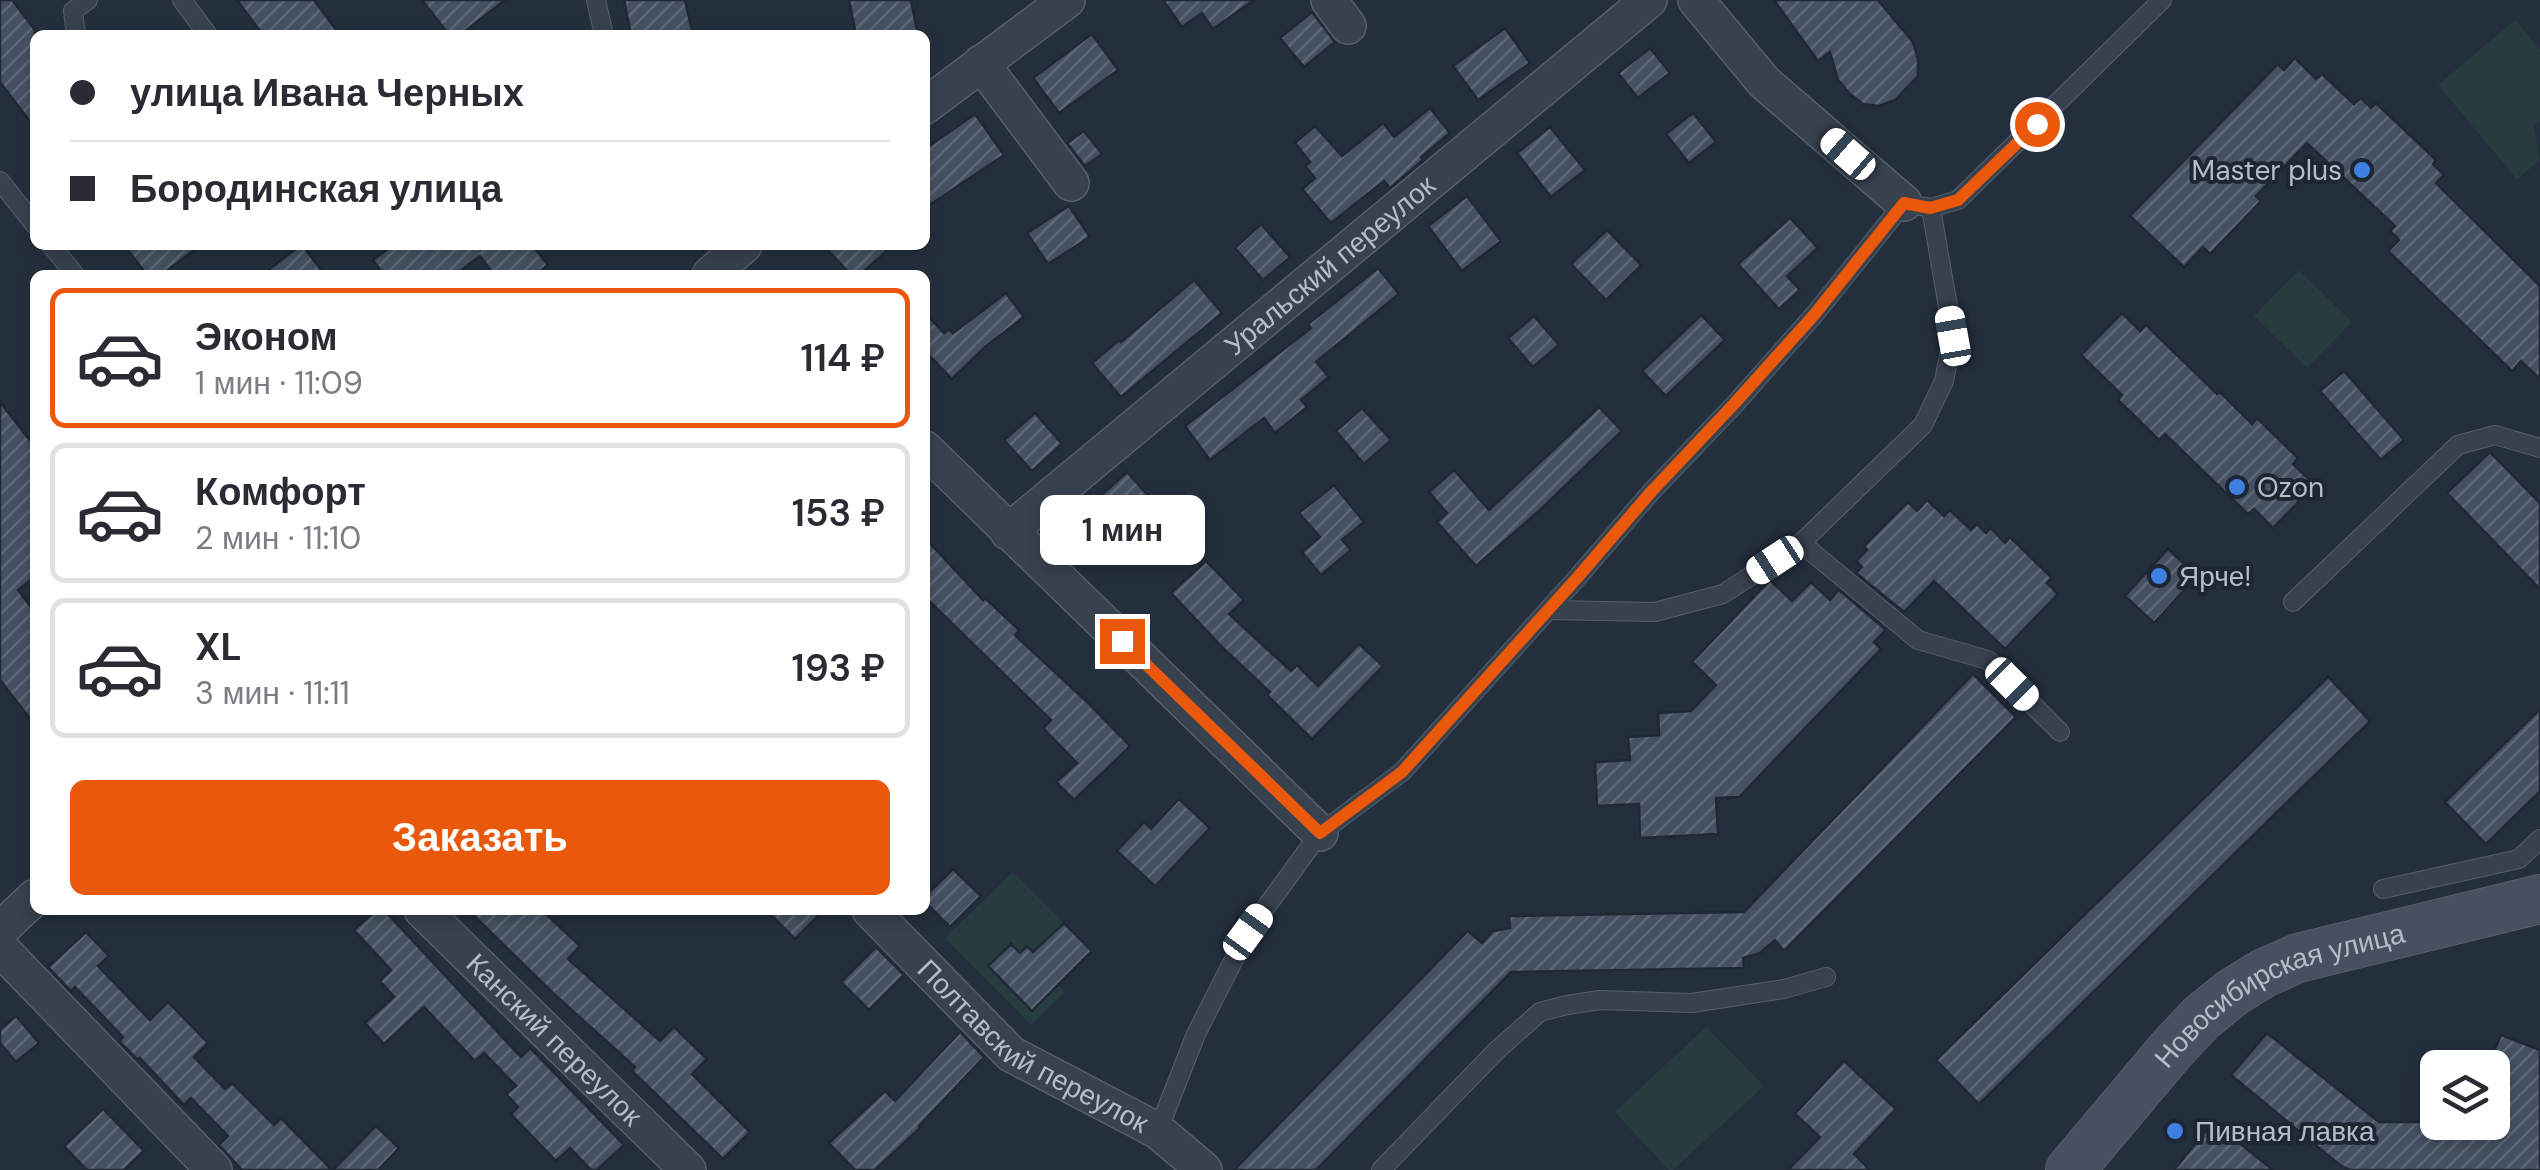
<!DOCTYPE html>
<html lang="ru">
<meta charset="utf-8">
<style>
:root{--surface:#fff;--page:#f7f7f7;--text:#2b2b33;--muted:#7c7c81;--line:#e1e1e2;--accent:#ea580c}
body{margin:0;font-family:"DM Sans",sans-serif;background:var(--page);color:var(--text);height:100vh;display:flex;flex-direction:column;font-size:38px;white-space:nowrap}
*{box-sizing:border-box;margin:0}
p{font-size:32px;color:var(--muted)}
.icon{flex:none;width:55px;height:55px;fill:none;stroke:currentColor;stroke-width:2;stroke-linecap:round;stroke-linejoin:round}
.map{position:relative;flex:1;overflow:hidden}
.details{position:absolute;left:30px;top:270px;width:900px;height:645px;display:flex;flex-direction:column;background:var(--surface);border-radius:15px;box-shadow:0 5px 15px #0003}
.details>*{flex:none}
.banner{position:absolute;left:30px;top:30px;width:900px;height:220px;border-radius:15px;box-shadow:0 5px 15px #0003;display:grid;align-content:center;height:220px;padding:0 40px;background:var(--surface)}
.fabs{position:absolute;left:2420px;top:1050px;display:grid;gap:20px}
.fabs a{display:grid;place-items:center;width:90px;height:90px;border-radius:15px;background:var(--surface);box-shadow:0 5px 15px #0003;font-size:50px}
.end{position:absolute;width:45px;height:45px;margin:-22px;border:12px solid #ea580c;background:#fff;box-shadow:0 0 0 5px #fff}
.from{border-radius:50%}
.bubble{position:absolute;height:70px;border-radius:15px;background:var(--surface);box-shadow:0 5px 15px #0003;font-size:32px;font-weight:600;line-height:70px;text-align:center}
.car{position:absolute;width:30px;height:60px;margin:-30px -15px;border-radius:12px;box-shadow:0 0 8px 2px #0007;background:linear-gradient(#fff 24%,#345 0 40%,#fff 0 76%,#345 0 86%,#fff 0)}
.banner b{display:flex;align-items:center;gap:35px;height:95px;font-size:38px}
.banner b+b{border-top:2px solid var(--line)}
.banner i{width:25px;height:25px;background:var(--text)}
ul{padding:18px 0 0;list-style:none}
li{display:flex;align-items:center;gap:30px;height:140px;margin:0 20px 15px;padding:0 20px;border:5px solid var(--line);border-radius:15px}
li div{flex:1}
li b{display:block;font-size:38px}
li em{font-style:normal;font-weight:600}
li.active{border-color:var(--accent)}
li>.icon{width:90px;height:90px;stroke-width:1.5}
.button{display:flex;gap:20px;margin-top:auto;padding:20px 40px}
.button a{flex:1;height:115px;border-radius:15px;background:var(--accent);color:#fff;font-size:40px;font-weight:600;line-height:115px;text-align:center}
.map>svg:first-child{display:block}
</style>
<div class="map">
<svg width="2540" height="1170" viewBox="0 0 2540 1170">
<defs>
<pattern id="building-hatch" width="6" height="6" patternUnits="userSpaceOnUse" patternTransform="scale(2.5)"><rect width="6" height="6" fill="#455162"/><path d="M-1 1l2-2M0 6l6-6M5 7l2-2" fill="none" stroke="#5d6877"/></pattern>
</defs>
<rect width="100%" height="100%" fill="#242f3e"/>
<g fill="#263c3f">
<polygon points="2515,20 2540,50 2540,120 2534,127 2540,160 2517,179 2438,85"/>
<polygon points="2299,270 2352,322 2307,368 2254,316"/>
<polygon points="1013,872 1092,951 1058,985 1065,992 1031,1025 945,938"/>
<polygon points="1706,1027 1764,1086 1673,1170 1669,1170 1615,1112"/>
</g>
<g fill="url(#building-hatch)" stroke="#1f2835" stroke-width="2.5">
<polygon points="0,0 12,0 35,30 35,128 0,82"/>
<polygon points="237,0 314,0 340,35 263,35"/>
<polygon points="422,0 505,0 460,35 449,35"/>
<polygon points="624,0 685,0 693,35 631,35"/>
<polygon points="849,0 911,0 918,35 856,35"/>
<polygon points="1163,0 1254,0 1213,29 1202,13 1182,27"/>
<polygon points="1774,0 1878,0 1913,42 1918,59 1918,76 1895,100 1879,106 1863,104 1850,94 1838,80 1830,52 1818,61"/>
<polygon points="1312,12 1335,42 1304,67 1280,38"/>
<polygon points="1505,28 1530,63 1478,100 1453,66"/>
<polygon points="1092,34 1118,70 1059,113 1033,78"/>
<polygon points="1650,48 1670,73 1638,98 1618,73"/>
<polygon points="2295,58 2316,79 2322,74 2354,104 2361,98 2371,108 2376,103 2436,160 2433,164 2444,175 2436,183 2540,286 2540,379 2521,361 2512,371 2388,251 2399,240 2390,231 2395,226 2307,143 2256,196 2261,201 2210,254 2203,247 2184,267 2130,216 2278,64 2284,70"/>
<polygon points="1430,108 1450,133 1421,157 1423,160 1390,188 1384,181 1331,223 1302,189 1315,178 1305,166 1310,162 1295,143 1315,126 1342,156 1383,123 1394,137"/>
<polygon points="1693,113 1716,142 1689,163 1666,134"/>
<polygon points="975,114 1004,155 925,208 925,149"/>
<polygon points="1550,127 1585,170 1551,197 1517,153"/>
<polygon points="1084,131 1102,154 1085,166 1067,143"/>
<polygon points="1467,196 1501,241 1462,271 1428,226"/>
<polygon points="1069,206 1090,237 1048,264 1027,233"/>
<polygon points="1790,218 1818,248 1787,276 1800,290 1779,309 1738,264"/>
<polygon points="1261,224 1290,257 1263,280 1235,248"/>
<polygon points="1607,230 1641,265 1606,300 1571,264"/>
<polygon points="124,245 201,245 161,275 147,275"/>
<polygon points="302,245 325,275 262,275 301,245"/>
<polygon points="393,245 532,245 548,265 535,275 494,275 480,256 455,275 384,275 373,260"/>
<polygon points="823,245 893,245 860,275 851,275"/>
<polygon points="1378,268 1399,294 1316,362 1329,377 1301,400 1307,407 1275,433 1264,418 1210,460 1185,426 1311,328 1308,324"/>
<polygon points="1194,280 1222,313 1121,397 1092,363 1119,340 1121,342"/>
<polygon points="1006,293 1024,317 985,347 952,379 925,351 925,313 944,333 949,329 953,333"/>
<polygon points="2122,313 2140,331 2146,325 2217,394 2220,392 2252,424 2257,418 2298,458 2293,464 2315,485 2273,528 2254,509 2248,514 2165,434 2159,440 2118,400 2122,395 2081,355"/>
<polygon points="1701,315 1725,340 1666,396 1642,371"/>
<polygon points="1534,316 1559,345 1533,367 1508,338"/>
<polygon points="2344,371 2404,440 2381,460 2320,391"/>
<polygon points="0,402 35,447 35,577 18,590 35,612 35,725 0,680"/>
<polygon points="1599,407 1622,431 1540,510 1476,566 1437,522 1447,513 1429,492 1454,470 1489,510"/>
<polygon points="1362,408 1391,440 1364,464 1336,431"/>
<polygon points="1035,413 1062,444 1032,471 1004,440"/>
<polygon points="2490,452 2540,503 2540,589 2447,493"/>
<polygon points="1127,472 1162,511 1122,546 1087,508"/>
<polygon points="1334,485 1364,522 1342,540 1351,550 1321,575 1302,552 1320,537 1299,513"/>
<polygon points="1927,500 1944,516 1950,510 1971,530 1977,524 1986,533 1991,528 2005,543 2010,537 2052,578 2047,583 2058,594 2005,649 1934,581 1904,612 1856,573 1862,567 1856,561 1867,550 1864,546 1908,502 1917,511"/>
<polygon points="925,538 983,600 985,598 1019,630 1015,635 1086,701 1130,746 1074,800 1056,782 1077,763 1043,728 1051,720 925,597"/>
<polygon points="2168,549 2197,576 2154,623 2125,596"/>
<polygon points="1206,561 1244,600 1229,614 1291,671 1297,665 1318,686 1359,644 1383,666 1312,739 1267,695 1270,692 1224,649 1171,593"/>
<polygon points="1770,580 1792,601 1811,582 1830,600 1839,590 1886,630 1874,642 1881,649 1739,797 1716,798 1718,834 1640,838 1639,804 1597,806 1595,762 1630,760 1628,737 1659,735 1658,713 1691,711 1716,685 1692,662"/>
<polygon points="1973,674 2016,717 1784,951 1775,940 1760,953 1743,958 1744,968 1511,972 1316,1170 1234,1170 1468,931 1482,943 1493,931 1510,928 1509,916 1744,912"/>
<polygon points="2328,677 2370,721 1979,1104 1936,1060"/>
<polygon points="2540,709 2540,791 2486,844 2445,802"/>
<polygon points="1179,799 1210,828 1155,886 1117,851 1144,822 1151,829"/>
<polygon points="953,869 981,896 950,927 925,902 925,896"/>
<polygon points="376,910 384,910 521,1057 530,1048 624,1145 597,1170 591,1170 570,1148 556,1161 511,1114 518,1107 506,1094 516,1086 484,1053 475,1061 424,1007 384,1044 365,1023 394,997 380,981 391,970 354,930"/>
<polygon points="468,910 542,910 580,946 568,959 660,1041 674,1027 707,1059 692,1074 750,1132 723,1159 632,1071 635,1067 554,994"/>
<polygon points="766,910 824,910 795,939"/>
<polygon points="1064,923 1092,951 1032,1011 988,966 1011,944 1020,953 1027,946 1033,952"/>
<polygon points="86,932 109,956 98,966 150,1020 168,1002 208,1043 194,1057 225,1089 232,1083 274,1125 281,1118 332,1170 242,1170 219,1145 228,1136 191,1098 184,1105 140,1058 138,1060 119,1041 123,1037 75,987 71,991 48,967"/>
<polygon points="876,947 904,975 869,1010 841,982"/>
<polygon points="16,1016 39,1043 16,1062 0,1043 0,1030"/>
<polygon points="960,1032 984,1057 919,1126 920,1128 875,1170 855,1170 829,1143 885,1091 895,1101"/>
<polygon points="2267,1033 2379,1122 2492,1122 2492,1068 2487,1068 2501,1035 2540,1050 2540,1170 2350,1170 2341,1166 2231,1075"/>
<polygon points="1844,1061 1896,1109 1854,1154 1870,1170 1788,1170 1820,1137 1795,1114"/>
<polygon points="103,1109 144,1151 124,1170 87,1170 64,1146"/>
<polygon points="2213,1122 2273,1170 2174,1170"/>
<polygon points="376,1126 399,1148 378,1170 333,1170"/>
</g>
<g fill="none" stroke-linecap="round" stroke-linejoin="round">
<g stroke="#565f6c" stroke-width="20">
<g id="lane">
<polyline points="182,0 208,35"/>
<polyline points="596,0 604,35"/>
<polyline points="76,35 73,11 88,0"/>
<polyline points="0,181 35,225"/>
<polyline points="51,245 75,275"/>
<polyline points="1801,543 1923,425 1944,381 1953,336 1931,208"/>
<polyline points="2293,602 2458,445 2495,435 2540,448"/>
<polyline points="1549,610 1655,612 1723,594 1801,543 1918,640 1988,660 2060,732"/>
<polyline points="2383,889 2519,859 2540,839"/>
<polyline points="1158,1131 1196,1034 1248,932 1320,833 1402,772 1577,578 1651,492 1735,404 1814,315 1904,203 1931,208 1958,200 2162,0"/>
<polyline points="1381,1170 1496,1051 1540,1012 1567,1005 1600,1000 1692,1003 1784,989 1826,977"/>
</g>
</g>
<g stroke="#565f6c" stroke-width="38">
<g id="street">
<polyline points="1329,0 1348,26"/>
<polyline points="1696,0 1764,82 1904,203"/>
<polyline points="981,63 1071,183"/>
<polyline points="925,106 1067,0"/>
<polyline points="710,275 744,245"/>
<polyline points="925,449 1320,833"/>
<path id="s1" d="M1008,532L1649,0"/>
<path id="s2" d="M422,910L688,1170"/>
<path id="s3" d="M870,910L1011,1054L1158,1131L1204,1170"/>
<polyline points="0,930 35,897"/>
<polyline points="0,948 214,1170"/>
</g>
</g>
<g stroke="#565f6c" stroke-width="50">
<g id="secondary">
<path id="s4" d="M2070,1170L2171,1050L2201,1018L2233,992L2264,973L2298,958L2540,899"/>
</g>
</g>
<use href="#lane" stroke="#38414e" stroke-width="18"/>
<use href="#street" stroke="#38414e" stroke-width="35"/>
<use href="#secondary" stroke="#465061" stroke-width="48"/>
</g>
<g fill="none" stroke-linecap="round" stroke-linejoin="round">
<polyline stroke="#ea580c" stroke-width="12" points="1122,641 1320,833 1402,772 1577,578 1651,492 1734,404 1814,315 1904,203 1930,208 1958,200 2037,124"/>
</g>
<g fill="#3f7fe0" stroke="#1d2633" stroke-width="4">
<circle cx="2362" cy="170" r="10"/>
<circle cx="2237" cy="487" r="10"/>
<circle cx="2159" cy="576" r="10"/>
<circle cx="2175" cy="1131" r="10"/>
</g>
<g text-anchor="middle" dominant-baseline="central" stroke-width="8" stroke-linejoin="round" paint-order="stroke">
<g font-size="28" fill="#b4bcc9" stroke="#1d2633" text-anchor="start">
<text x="2342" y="170" text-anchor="end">Master plus</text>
<text x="2257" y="487">Ozon</text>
<text x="2179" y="576">Ярче!</text>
<text x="2195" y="1131">Пивная лавка</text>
</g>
<g font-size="28" fill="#b4bcc9" stroke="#1d2633">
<text stroke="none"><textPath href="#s1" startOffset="418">Уральский переулок</textPath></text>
<text stroke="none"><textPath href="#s4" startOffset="282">Новосибирская улица</textPath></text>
<text stroke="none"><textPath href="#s2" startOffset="185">Канский переулок</textPath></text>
<text stroke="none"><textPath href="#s3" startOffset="215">Полтавский переулок</textPath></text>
</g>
</g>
</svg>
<div class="fabs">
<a><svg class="icon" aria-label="layers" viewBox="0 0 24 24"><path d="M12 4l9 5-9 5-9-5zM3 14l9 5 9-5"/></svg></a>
</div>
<i class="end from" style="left:2037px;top:124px"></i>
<i class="end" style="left:1122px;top:641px"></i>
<div class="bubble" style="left:1040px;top:495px;width:165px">1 мин</div>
<i class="car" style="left:1848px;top:154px;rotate:311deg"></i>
<i class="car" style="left:1953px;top:336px;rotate:350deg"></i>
<i class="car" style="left:1775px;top:560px;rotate:237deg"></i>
<i class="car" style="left:2012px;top:684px;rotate:135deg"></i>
<i class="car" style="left:1248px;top:932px;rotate:36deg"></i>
<div class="banner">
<b><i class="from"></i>улица Ивана Черных</b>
<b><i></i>Бородинская улица</b>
</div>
<section class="details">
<ul>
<li class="active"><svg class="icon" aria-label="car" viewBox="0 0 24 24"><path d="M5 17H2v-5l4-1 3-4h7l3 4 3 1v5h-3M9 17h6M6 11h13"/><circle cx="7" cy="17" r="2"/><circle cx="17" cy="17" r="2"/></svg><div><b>Эконом</b><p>1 мин · 11:09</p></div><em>114 ₽</em></li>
<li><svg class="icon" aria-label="car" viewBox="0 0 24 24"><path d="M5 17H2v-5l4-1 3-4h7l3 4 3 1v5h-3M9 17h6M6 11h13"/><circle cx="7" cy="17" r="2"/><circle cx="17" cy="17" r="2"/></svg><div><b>Комфорт</b><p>2 мин · 11:10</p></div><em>153 ₽</em></li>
<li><svg class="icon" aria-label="car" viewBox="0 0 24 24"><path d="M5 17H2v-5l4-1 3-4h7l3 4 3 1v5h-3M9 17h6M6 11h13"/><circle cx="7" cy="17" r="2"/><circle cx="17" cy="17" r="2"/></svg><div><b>XL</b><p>3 мин · 11:11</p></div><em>193 ₽</em></li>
</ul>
<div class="button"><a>Заказать</a></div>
</section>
</div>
